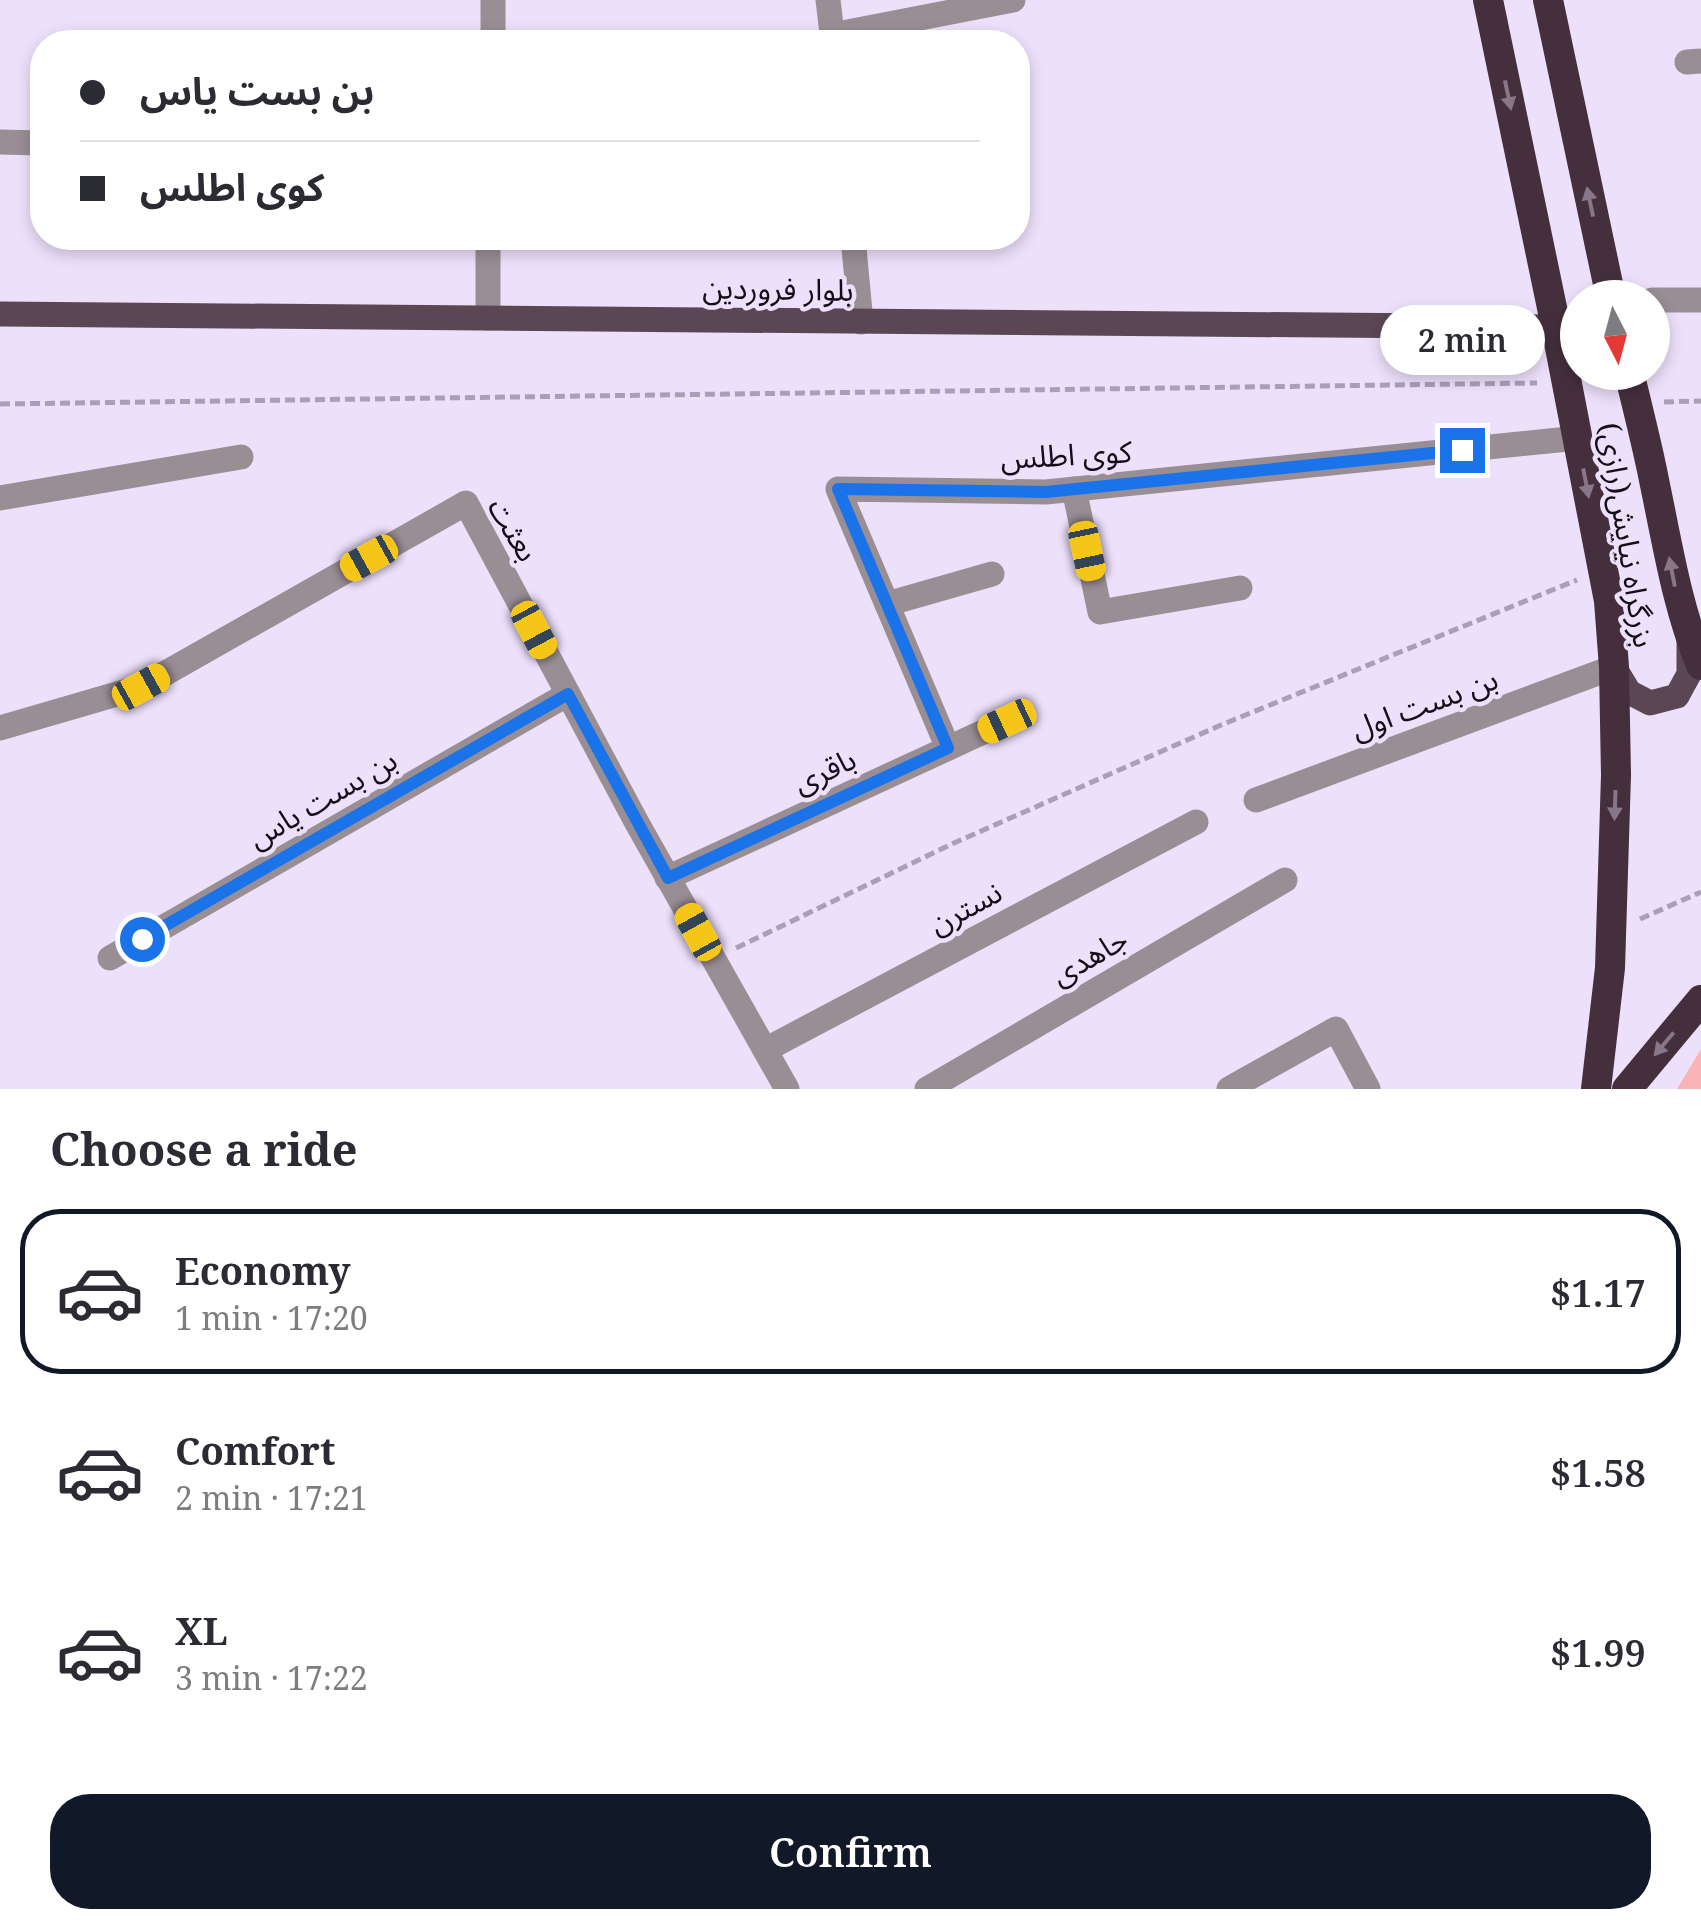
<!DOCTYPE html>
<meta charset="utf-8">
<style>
:root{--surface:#fff;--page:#f2f2f3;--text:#2b2b33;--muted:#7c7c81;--line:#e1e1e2;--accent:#111827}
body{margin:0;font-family:"Noto Serif","Noto Sans Arabic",serif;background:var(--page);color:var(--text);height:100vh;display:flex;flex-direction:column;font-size:38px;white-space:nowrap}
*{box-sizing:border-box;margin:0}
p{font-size:32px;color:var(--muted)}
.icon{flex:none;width:55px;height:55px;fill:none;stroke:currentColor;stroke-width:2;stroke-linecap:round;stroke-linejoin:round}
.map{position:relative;height:1089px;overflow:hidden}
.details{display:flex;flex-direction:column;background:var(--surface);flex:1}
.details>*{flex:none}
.top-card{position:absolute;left:30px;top:30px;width:1000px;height:220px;border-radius:40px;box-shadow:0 5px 15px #0003;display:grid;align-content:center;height:220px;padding:0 50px;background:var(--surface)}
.needle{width:65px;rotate:174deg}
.tools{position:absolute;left:1560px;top:280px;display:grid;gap:20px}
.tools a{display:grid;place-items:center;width:110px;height:110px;border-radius:50%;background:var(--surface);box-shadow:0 5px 15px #0003;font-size:50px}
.end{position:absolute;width:45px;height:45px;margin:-22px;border:12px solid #1a73e8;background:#fff;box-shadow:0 0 0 5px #fff}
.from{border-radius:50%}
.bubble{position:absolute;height:70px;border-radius:35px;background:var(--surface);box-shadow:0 5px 15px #0003;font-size:32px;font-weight:600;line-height:70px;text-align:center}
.car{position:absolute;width:30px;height:60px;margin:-30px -15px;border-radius:12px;box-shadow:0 0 8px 2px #0007;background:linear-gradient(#f5c518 24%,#345 0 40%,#f5c518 0 76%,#345 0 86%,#f5c518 0)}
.top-card b{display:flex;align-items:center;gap:35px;height:95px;font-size:38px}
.top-card b+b{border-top:2px solid var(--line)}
.top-card i{width:25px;height:25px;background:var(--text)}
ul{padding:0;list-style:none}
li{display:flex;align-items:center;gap:30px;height:165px;margin:0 20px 15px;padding:0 30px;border:5px solid transparent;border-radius:40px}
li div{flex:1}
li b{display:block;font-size:38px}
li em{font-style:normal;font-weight:600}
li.active{border-color:var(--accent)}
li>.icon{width:90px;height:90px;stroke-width:1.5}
h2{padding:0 50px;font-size:45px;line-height:120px}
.button{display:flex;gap:20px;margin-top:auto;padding:20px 50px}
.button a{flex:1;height:115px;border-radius:40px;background:var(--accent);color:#fff;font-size:40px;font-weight:600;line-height:115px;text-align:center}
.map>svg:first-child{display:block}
</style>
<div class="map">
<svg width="1701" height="1089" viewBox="0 0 1701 1089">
<rect width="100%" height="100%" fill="#ede0fb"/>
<polygon fill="#fab3b7" points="1701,1049 1701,1089 1677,1089"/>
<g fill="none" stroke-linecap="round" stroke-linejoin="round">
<g stroke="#aa9fb5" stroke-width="5" stroke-dasharray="10 5" stroke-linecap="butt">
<polyline points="1664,402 1701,401"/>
<polyline points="0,404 1537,383"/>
<polyline points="1640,919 1701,892"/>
<polyline points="736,948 954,843 1221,725 1577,580"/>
</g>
<g stroke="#9a8e95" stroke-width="25">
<polyline points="828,0 833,42"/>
<polyline points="832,35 1013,0"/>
<polyline points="493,42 493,0"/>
<polyline points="1687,62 1701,61"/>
<polyline points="0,142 42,143"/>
<polyline points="853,238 861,322"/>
<polyline points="1652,300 1701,300"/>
<polyline points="488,318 488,238"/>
<polyline points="1074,489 1100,612 1240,588"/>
<polyline points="0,498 241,457"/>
<polyline points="887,604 992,574"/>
<polyline points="0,728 141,687 466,503 637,823 787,1089"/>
<polyline points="948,748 838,489 1046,492 1578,438"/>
<polyline points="1256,800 1614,667"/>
<polyline points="667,878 1007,721"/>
<polyline points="110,958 568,694"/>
<polyline points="765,1050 1196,822"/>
<polyline points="927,1089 1285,880"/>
<polyline points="1229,1089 1336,1029 1368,1089"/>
</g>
<g stroke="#5b4754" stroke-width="25">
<polyline points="0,314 1556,327"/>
<polyline points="1614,667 1629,692 1650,703 1677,696 1689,674 1689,640"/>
</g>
<g stroke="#452f3d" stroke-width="30">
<polyline points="1488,0 1556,327 1609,601 1614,667 1616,775 1610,968 1596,1089"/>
<polyline points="1548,0 1611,298"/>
<path d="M1629,372C1638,410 1648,448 1655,485C1668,547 1677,606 1701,665"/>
<polyline points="1627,1089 1701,1000"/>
</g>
</g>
<defs><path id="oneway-solid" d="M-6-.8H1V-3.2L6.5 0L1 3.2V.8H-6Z" transform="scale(2.5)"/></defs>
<g fill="#887689">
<use href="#oneway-solid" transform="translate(1508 95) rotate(78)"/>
<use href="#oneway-solid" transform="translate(1590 202) rotate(-102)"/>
<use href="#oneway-solid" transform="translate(1586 483) rotate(79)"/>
<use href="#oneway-solid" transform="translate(1672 572) rotate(-101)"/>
<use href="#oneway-solid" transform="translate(1615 805) rotate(92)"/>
<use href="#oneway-solid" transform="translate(1664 1044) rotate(130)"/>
</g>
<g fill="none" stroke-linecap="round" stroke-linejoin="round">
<polyline stroke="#1a73e8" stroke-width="12" points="142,939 568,694 668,878 948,748 838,489 1046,492 1462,450"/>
</g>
<g text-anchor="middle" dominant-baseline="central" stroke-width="9" stroke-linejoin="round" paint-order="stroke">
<g font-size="30" fill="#120d16" stroke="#ede0fb">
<text transform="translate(778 288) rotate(1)">بلوار فروردین</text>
<text transform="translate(1066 454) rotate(-3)">کوی اطلس</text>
<text transform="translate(514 529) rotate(59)">بعثت</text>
<text transform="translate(1628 535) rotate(81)">بزرگراه نیایش(رازی)</text>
<text transform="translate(1424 703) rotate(-20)">بن بست اول</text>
<text transform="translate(824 770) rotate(-25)">باقری</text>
<text transform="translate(322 798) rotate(-30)">بن بست یاس</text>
<text transform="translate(965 907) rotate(-28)">نسترن</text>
<text transform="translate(1089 956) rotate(-30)">جاهدی</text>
</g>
</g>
</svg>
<div class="tools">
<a><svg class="needle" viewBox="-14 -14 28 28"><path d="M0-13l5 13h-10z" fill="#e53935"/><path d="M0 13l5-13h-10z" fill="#7c7c81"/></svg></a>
</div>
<i class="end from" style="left:142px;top:939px"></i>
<i class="end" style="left:1462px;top:450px"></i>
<div class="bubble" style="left:1380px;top:305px;width:165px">2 min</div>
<i class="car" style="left:1087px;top:551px;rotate:168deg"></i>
<i class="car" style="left:369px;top:558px;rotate:241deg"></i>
<i class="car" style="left:534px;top:630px;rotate:152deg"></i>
<i class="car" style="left:141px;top:687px;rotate:61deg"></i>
<i class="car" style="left:1007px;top:721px;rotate:245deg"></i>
<i class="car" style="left:698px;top:932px;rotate:331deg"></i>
<div class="top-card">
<b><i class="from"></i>بن بست یاس</b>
<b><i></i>کوی اطلس</b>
</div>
</div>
<section class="details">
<h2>Choose a ride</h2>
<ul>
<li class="active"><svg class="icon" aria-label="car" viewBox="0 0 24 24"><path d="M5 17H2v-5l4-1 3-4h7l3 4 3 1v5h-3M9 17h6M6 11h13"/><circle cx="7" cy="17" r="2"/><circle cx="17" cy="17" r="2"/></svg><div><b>Economy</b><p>1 min · 17:20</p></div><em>$1.17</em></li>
<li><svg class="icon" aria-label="car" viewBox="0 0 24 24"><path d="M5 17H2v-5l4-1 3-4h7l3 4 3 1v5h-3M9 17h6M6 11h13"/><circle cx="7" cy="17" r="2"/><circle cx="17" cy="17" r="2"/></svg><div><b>Comfort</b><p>2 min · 17:21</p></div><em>$1.58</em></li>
<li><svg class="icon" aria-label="car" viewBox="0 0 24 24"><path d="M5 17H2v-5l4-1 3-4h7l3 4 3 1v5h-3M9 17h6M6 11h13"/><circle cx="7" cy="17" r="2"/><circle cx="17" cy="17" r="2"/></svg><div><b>XL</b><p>3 min · 17:22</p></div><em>$1.99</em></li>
</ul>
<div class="button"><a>Confirm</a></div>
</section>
